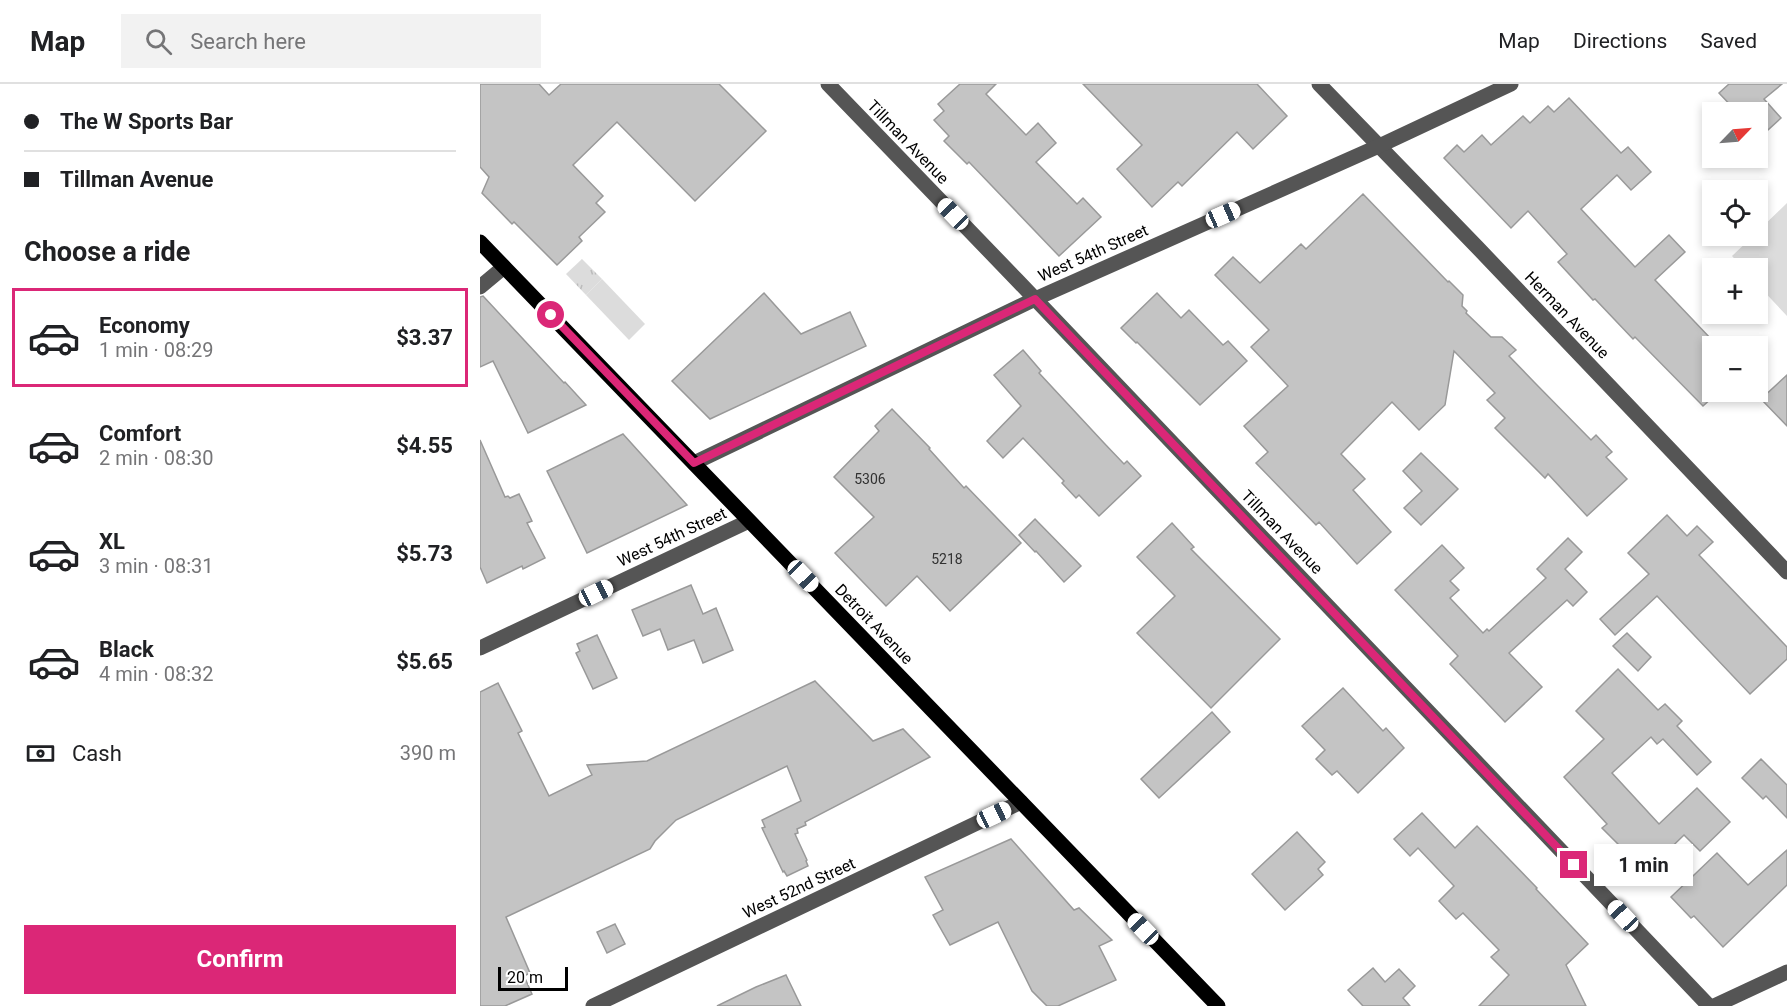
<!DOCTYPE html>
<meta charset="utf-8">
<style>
:root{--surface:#fff;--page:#f2f2f2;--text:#202124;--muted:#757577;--line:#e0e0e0;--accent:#db2777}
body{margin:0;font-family:Roboto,sans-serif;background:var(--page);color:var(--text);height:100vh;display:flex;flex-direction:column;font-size:22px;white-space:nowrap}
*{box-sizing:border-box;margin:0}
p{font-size:20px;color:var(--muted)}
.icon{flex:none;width:33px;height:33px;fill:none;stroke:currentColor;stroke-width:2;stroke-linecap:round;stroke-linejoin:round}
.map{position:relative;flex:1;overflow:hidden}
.sheet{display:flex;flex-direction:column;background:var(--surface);width:480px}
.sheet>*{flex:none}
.guide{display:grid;align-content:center;height:132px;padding:0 24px;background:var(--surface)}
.needle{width:39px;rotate:65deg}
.fabs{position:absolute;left:1222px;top:18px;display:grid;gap:12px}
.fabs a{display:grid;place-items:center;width:66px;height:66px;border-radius:0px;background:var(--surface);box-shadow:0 3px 9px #0003;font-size:30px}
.scale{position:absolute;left:18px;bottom:15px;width:70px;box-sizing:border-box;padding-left:6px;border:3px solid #000;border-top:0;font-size:16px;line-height:21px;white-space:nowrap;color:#000;-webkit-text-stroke:4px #fff;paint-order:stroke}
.end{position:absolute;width:27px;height:27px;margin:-14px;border:8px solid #db2777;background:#fff;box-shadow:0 0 0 3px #fff}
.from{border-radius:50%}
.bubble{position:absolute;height:42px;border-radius:0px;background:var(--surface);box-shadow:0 3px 9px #0003;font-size:20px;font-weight:700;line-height:42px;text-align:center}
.car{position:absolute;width:18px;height:36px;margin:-18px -9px;border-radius:8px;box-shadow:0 0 4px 2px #0007;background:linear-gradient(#fff 24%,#345 0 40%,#fff 0 76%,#345 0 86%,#fff 0)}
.guide b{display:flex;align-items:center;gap:21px;height:57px;font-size:22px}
.guide b+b{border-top:2px solid var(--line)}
.guide i{width:15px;height:15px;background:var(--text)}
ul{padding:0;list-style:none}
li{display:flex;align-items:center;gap:18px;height:99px;margin:0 12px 9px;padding:0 12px;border:3px solid transparent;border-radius:0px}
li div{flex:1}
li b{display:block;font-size:22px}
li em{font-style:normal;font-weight:700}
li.selected{border-color:var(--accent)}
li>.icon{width:54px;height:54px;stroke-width:1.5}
h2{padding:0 24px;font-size:27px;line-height:72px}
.pay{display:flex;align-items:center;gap:15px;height:66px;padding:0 24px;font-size:22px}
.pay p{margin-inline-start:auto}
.action{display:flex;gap:12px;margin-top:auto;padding:12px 24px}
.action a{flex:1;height:69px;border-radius:0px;background:var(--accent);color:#fff;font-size:24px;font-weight:700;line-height:69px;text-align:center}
header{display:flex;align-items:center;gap:36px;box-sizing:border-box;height:84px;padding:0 30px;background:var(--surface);border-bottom:2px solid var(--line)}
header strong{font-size:28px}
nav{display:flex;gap:33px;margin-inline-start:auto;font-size:21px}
.search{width:420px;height:54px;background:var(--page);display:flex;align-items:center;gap:15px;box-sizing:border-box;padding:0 21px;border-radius:0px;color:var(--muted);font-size:22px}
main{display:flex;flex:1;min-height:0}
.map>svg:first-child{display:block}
</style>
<header>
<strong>Map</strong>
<div class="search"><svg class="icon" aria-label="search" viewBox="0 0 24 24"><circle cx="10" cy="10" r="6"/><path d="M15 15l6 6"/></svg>Search here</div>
<nav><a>Map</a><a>Directions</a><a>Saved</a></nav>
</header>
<main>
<section class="sheet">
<div class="guide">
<b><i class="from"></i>The W Sports Bar</b>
<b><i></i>Tillman Avenue</b>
</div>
<h2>Choose a ride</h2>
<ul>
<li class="selected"><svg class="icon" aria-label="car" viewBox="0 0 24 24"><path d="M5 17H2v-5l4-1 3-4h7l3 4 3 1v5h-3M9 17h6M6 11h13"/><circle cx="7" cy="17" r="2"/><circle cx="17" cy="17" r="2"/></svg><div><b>Economy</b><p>1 min · 08:29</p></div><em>$3.37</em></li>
<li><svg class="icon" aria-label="car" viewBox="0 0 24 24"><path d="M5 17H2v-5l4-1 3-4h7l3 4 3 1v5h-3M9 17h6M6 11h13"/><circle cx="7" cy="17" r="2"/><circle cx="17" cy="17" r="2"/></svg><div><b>Comfort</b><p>2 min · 08:30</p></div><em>$4.55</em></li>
<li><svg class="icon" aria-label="car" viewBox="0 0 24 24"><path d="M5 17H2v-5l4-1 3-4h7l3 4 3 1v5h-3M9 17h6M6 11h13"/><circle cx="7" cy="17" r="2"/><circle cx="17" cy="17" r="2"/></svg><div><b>XL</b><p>3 min · 08:31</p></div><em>$5.73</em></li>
<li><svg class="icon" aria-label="car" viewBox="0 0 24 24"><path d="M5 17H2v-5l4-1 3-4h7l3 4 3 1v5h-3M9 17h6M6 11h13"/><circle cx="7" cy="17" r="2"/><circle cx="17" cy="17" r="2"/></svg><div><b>Black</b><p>4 min · 08:32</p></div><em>$5.65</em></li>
</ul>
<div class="pay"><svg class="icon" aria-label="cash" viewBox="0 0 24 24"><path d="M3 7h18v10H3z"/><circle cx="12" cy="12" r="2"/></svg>Cash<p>390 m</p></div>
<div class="action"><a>Confirm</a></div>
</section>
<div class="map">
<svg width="1307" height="922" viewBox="0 0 1307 922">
<defs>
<pattern id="park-tufts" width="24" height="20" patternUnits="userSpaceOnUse" patternTransform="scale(1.5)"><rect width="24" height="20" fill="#dcdcdc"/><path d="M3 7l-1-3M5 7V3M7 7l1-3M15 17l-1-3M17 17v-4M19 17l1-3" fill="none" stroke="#bbb"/></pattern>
</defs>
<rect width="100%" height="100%" fill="#fff"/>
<g fill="#dcdcdc">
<polygon points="1307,119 1307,232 1278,201 1278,184 1263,184 1252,172 1273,152 1278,152 1278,147"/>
<polygon points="122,195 165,240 149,256 106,211"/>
</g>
<polygon fill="url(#park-tufts)" points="102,175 122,195 106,211 86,190"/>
<g fill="#c4c4c4" stroke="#999" stroke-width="1.5">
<polygon points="0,0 59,0 69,11 81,0 239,0 286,47 215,117 137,38 93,81 123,112 116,119 125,128 99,153 102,157 77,181 34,138 32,140 2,109 9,93 0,83"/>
<polygon points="480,0 516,0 506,10 546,51 558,39 576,59 556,78 597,120 603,114 621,133 579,172 489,78 487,80 464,57 469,52 454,36 464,27 458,20"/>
<polygon points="603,0 777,0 807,32 773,65 757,48 702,102 698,98 672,123 637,85 662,61"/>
<polygon points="1249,0 1302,0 1284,15 1301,34 1278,55 1278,28 1257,28 1239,9"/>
<polygon points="1089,14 1141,69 1148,63 1171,88 1151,106 1137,91 1101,125 1155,183 1189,151 1205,168 1175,196 1233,257 1233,313 1223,322 1155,253 1153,255 1115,215 1113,216 1078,178 1087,170 1048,127 1031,144 964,74 977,61 984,68 1002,51 1011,61 1043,32 1050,39 1068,22 1074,28"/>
<polygon points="883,110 968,198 969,197 983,211 982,222 987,227 986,229 1011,253 1022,253 1036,266 1029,272 1055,299 1111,356 1116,351 1132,368 1126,373 1147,395 1107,432 1068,390 1065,394 1015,344 1025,334 1007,316 1015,309 974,267 965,321 939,346 912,318 861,370 885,395 873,406 911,448 877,480 839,438 836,441 776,379 788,368 764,342 808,302 771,263 789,246 735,191 753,173 780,199 821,160 826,165"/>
<polygon points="284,209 321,250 370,228 386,262 230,335 192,297"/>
<polygon points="677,209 701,234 709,226 743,261 748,257 767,277 720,321 657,258 656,259 641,244"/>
<polygon points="3,212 84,299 85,298 106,321 48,349 13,277 0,283 0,213"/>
<polygon points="543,266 561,287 559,289 624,359 644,380 647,377 661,392 619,432 599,411 596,414 582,399 584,397 543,354 523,374 507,357 541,322 514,291"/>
<polygon points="1307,291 1307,342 1281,315"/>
<polygon points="412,325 450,364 449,365 484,404 486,402 541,459 470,527 437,492 406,522 355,469 394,433 354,393 399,347 395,342"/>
<polygon points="143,350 207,421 107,469 67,387"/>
<polygon points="0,356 25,413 28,412 30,414 39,410 52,437 47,439 65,474 43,485 42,482 7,499 0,483"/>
<polygon points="941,369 978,405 941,441 924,424 942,407 923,387"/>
<polygon points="1187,431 1207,452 1217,442 1233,458 1219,471 1307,563 1307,575 1270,610 1177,512 1135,551 1120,535 1169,490 1148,469"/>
<polygon points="555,435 601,482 584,498 556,467 555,468 539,451"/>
<polygon points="692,439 714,463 711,465 800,555 731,624 657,549 695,512 657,473"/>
<polygon points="1088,454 1102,468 1085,485 1107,508 1093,522 1087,516 1029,569 1062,603 1025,638 970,580 978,572 915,506 962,461 984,484 970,497 979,506 970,514 1003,549 1007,545 1009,547 1066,494 1057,485"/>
<polygon points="211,501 223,530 236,524 253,566 223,579 214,556 188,566 180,545 163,552 152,526"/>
<polygon points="1147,549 1171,573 1158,587 1133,562"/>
<polygon points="117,551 137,594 113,605 96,569 100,567 97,560"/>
<polygon points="1138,585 1178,626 1185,620 1202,637 1197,642 1231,678 1217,691 1183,655 1177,660 1171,653 1132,689 1179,740 1217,704 1250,738 1220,767 1204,751 1166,788 1122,744 1127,740 1084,693 1124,655 1096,627"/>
<polygon points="335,597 393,657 423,645 450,673 325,738 326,741 317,745 318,749 315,750 327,776 326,777 328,782 307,792 304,787 303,788 282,744 285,743 282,736 321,717 307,682 196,736 175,757 170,765 26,833 50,889 44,892 52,910 25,922 0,922 0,608 18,599 42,647 38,649 69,712 112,691 107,681 167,677"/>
<polygon points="863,604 903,647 906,644 924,664 878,709 857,687 852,691 836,675 845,666 822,642"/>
<polygon points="732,628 750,648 679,714 661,695"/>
<polygon points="1281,675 1307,701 1307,734 1286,712 1283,715 1262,694"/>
<polygon points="942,729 975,764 997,742 1057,804 1056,805 1108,860 1086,881 1106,922 999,922 1029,891 1011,873 1019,866 983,829 976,835 959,817 974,802 938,764 930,772 914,755"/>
<polygon points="817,748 845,778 838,785 843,791 805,826 772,790"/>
<polygon points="531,755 594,826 599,824 632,856 619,862 636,896 578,922 567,922 552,907 518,838 470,861 453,831 463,826 445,793"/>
<polygon points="1307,766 1307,801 1243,863 1214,832 1211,834 1191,813 1237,769 1268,801"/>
<polygon points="135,840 145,860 127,869 117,848"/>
<polygon points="893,884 905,898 919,885 935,902 923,914 930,922 883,922 868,906"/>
<polygon points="306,891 321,922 237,922 276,903"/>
</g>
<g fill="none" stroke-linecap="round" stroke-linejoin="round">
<g stroke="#555" stroke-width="15">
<polyline points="348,0 537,196 1229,922"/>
<polyline points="839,0 997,163 1307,488"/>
<polyline points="0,203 24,183"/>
<polyline points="214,379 555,215 899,62 1031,0"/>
<polyline points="0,564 269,437"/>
<polyline points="113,922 541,718"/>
<polyline points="1234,922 1307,888"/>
</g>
<polyline stroke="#000" stroke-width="15" points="0,158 738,922"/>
</g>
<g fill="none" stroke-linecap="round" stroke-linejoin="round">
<polyline stroke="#db2777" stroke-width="8" points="71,231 214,379 555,215 1094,781"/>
</g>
<g text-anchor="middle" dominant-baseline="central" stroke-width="4.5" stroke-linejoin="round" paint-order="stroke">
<g font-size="14" fill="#313131">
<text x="390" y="395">5306</text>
<text x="467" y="475">5218</text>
</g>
<g font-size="16" fill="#000" stroke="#fff">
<text transform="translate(428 58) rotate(46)">Tillman Avenue</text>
<text transform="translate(613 169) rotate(-24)">West 54th Street</text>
<text transform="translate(1087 231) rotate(46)">Herman Avenue</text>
<text transform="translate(802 448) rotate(46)">Tillman Avenue</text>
<text transform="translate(192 453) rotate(-25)">West 54th Street</text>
<text transform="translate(394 540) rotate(46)">Detroit Avenue</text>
<text transform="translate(319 804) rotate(-25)">West 52nd Street</text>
</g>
</g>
</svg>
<div class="fabs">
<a><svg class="needle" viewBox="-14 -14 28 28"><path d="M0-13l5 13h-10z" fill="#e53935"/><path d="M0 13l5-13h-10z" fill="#757577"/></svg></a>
<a><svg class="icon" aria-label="locate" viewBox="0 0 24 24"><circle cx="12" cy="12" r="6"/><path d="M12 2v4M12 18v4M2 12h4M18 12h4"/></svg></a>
<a>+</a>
<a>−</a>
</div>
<div class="scale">20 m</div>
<i class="end from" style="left:71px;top:231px"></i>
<i class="end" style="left:1094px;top:781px"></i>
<div class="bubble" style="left:1114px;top:760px;width:99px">1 min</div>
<i class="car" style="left:473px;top:130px;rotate:316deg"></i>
<i class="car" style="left:743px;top:131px;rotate:66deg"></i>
<i class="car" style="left:323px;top:492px;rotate:136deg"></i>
<i class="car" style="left:116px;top:509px;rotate:64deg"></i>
<i class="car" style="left:514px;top:731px;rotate:65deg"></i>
<i class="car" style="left:1143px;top:832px;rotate:317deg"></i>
<i class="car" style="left:663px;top:845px;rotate:316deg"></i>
</div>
</main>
